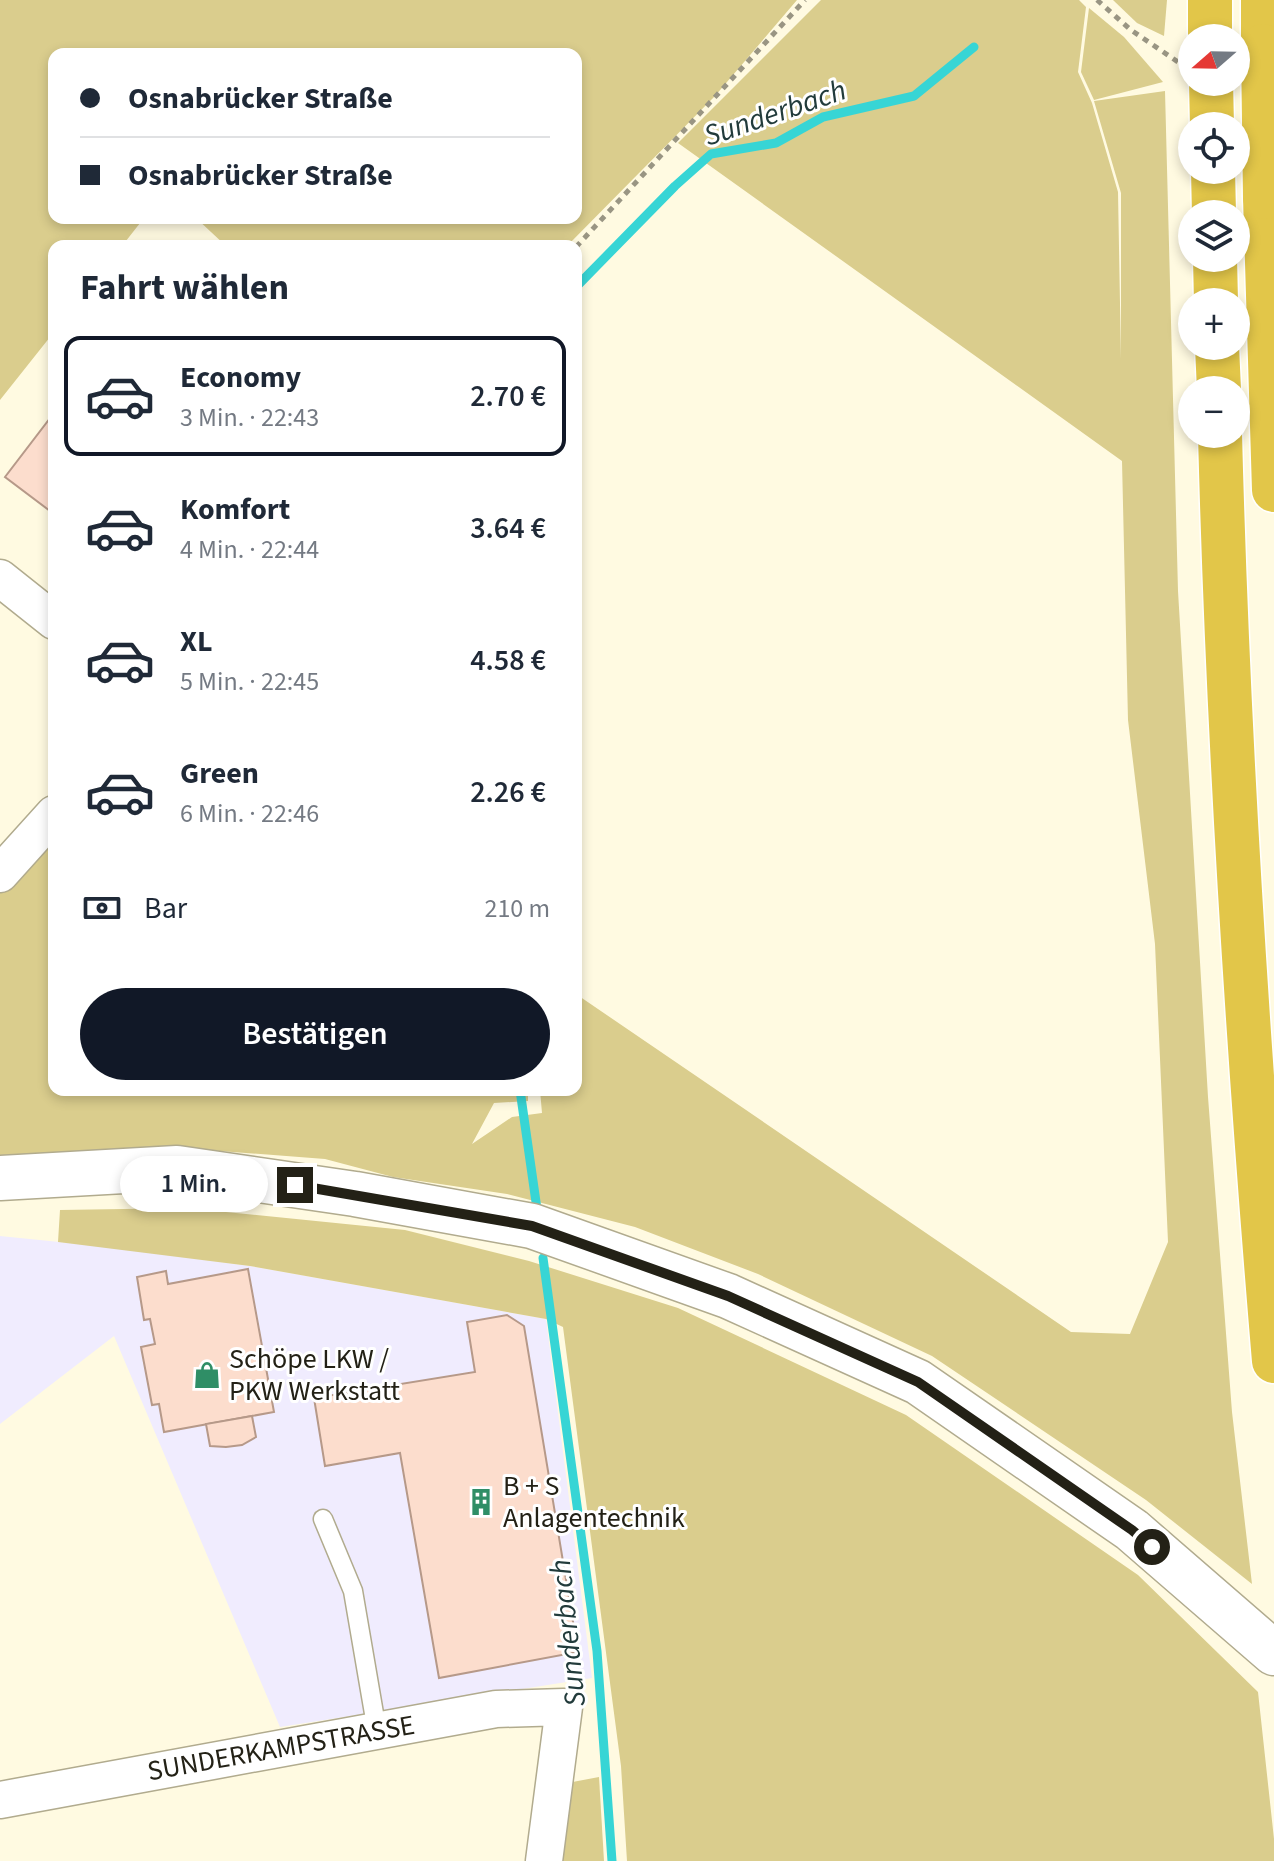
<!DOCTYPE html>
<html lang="de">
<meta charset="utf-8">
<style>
:root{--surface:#fff;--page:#f6f6f7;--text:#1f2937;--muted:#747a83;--line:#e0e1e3;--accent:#111827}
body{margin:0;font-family:"Source Sans 3",sans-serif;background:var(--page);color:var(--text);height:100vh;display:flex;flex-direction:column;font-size:30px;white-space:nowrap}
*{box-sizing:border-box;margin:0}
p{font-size:26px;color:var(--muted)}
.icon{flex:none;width:44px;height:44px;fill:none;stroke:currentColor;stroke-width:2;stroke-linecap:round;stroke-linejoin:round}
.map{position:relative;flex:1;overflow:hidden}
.sheet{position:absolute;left:48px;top:240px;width:534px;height:856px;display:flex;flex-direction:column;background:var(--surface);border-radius:16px;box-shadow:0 4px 12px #0003}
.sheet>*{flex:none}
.banner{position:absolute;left:48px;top:48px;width:534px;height:176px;border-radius:16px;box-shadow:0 4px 12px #0003;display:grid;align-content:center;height:176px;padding:0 32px;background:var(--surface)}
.needle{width:52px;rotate:250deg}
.tools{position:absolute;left:1178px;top:24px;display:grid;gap:16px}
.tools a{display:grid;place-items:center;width:72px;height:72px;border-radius:50%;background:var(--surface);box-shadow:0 4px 12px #0003;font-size:40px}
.end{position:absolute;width:36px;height:36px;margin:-18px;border:10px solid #232116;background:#fff;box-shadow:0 0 0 4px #fff}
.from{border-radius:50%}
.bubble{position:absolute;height:56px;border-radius:28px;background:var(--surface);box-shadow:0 4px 12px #0003;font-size:26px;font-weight:600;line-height:56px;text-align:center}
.banner b{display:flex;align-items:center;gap:28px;height:76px;font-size:30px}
.banner b+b{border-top:2px solid var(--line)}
.banner i{width:20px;height:20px;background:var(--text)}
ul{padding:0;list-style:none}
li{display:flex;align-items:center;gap:24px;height:120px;margin:0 16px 12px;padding:0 16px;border:4px solid transparent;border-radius:16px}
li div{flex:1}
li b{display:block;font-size:30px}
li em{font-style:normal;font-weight:600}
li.active{border-color:var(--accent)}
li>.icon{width:72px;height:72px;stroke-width:1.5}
h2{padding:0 32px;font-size:36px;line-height:96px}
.pay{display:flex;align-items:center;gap:20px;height:88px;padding:0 32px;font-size:30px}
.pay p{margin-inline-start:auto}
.cta{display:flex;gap:16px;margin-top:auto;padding:16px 32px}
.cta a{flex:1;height:92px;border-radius:48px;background:var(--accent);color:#fff;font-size:32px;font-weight:600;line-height:92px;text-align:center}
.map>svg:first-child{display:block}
</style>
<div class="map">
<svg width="1274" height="1861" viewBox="0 0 1274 1861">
<rect width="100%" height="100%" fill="#fffae1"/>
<polygon fill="#f0ecfe" points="0,1236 99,1246 250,1266 546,1319 592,1678 280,1727 114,1336 0,1424"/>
<g fill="#dacd8d">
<polygon points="0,0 797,0 715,96 567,246 226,246 196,218 576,218 576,54 54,54 54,218 144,218 122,246 54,246 54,332 0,400"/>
<polygon points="821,0 1079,0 1086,7 1078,72 1092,103 1118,192 1121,359 1121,193 1094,101 1165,91 1178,591 1208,1097 1232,1412 1252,1584 1146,1500 932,1356 758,1274 635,1227 507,1194 393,1177 325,1159 180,1148 0,1156 0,887 54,828 54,1090 528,1090 528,1101 494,1103 472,1144 512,1117 542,1113 540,1090 576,1090 576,994 1071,1332 1130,1334 1168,1242 1155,944 1128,720 1122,461 678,143"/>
<polygon points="1113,0 1167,0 1164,36 1137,23"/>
<polygon points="1089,8 1124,37 1163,82 1094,100 1081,72"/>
<polygon points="186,1208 405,1230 529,1261 678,1308 906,1415 1138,1575 1258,1692 1274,1839 1274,1861 627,1861 621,1766 563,1327 546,1319 250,1266 58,1242 60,1210"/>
<polygon points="599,1777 604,1861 552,1861 562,1784"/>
</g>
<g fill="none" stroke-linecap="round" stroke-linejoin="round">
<g stroke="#37d5d5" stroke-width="9">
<polyline points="576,287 675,186 711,154 776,143 823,117 914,96 974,47"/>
<polyline points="520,1090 537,1209"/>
<polyline points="543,1258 597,1651 612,1861"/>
</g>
</g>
<g fill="#fcddcd" stroke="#b69989" stroke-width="2">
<polygon points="54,413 54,514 5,477"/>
<polygon points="248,1269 274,1412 164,1432 159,1404 152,1405 141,1347 155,1344 150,1319 144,1320 137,1277 166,1271 168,1284"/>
<polygon points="507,1315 524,1326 578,1652 439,1678 400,1453 325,1466 314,1398 475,1372 467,1322"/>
<polygon points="252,1416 256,1437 242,1445 226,1447 210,1446 206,1424"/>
</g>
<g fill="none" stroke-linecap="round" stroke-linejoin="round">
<g stroke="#b1ab8e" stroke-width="21">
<polyline id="lane" points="323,1519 353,1591 377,1731"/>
</g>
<g stroke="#b1ab8e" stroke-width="39">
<g id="street">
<polyline points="0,578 54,621"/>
<polyline points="0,874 54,814"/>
<polyline points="0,1800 496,1709 564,1707 544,1861"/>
</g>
</g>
<g stroke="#b1ab8e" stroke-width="47">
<polyline id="secondary" points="0,1178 177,1168 355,1194 532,1226 728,1296 918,1382 1132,1530 1274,1653"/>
</g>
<g stroke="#fff" stroke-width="47">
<g id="highway">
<polyline points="1210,0 1210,38"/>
<polyline points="1263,46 1263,0"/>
<polyline points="1213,170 1214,214"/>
<polyline points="1265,197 1274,490"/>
<polyline points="1215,258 1216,302"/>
<polyline points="1217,346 1219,390"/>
<path d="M1220,434C1228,744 1248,1052 1274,1361"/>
</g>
</g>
<g stroke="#999583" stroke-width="5" stroke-dasharray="6 6" stroke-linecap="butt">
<polyline points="1097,0 1131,30 1181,64"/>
<polyline points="576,247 805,0"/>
</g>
<use href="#lane" stroke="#fff" stroke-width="18"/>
<use href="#street" stroke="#fff" stroke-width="36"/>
<use href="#secondary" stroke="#fff" stroke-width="44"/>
<use href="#highway" stroke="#e2c649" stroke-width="44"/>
<g stroke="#fff" stroke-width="47" stroke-linecap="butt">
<g id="highway-bridge">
<polyline points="1263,46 1265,197"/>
<polyline points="1211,82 1212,126"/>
</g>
</g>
<use href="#highway-bridge" stroke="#e2c649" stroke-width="44"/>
</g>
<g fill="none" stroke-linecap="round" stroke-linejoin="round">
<polyline stroke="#232116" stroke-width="10" points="295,1185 532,1226 728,1296 918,1382 1132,1530 1152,1547"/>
</g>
<defs>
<g id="shop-bare" transform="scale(2.16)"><path d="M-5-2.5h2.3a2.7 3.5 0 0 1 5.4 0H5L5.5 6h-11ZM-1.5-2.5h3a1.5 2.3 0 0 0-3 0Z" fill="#2f8e66" stroke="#fff" stroke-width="2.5" paint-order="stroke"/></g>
<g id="building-bare" transform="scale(2.16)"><path d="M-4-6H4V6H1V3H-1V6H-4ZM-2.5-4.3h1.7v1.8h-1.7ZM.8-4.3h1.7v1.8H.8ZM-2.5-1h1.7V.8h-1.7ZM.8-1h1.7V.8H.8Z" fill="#2f8e66" stroke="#fff" stroke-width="2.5" paint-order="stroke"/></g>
</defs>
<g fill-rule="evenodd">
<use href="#shop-bare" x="207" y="1375"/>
<use href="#building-bare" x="481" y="1502"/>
</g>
<g text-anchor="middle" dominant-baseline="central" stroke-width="6" stroke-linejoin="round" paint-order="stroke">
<g font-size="28" fill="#232116" stroke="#fff" text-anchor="start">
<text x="229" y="1359">Schöpe LKW /<tspan x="229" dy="32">PKW Werkstatt</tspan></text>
<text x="503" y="1486">B + S<tspan x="503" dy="32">Anlagentechnik</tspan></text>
</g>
<g font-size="28" fill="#232116" stroke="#fff">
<text transform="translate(281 1748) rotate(-10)">SUNDERKAMPSTRASSE</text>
</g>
<g font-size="30" font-style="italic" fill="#223b3b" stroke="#fff">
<text transform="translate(775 113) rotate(-19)">Sunderbach</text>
<text transform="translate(568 1633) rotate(-96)">Sunderbach</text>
</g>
</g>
</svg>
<div class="tools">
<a><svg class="needle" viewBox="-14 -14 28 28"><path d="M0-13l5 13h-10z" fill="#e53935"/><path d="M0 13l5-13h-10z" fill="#747a83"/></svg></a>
<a><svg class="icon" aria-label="locate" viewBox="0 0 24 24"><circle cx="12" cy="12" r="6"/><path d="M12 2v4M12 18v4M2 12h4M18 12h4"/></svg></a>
<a><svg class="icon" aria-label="layers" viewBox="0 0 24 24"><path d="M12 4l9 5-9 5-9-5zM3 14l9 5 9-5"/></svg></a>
<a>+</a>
<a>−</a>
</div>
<i class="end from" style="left:1152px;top:1547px"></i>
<i class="end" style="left:295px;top:1185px"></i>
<div class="bubble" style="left:120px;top:1156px;width:148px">1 Min.</div>
<div class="banner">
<b><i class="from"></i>Osnabrücker Straße</b>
<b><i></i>Osnabrücker Straße</b>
</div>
<section class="sheet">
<h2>Fahrt wählen</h2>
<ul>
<li class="active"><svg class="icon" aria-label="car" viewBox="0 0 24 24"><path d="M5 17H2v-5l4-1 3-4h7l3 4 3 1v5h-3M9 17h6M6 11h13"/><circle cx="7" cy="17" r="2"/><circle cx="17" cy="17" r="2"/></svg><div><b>Economy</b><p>3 Min. · 22:43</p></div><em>2.70 €</em></li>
<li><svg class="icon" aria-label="car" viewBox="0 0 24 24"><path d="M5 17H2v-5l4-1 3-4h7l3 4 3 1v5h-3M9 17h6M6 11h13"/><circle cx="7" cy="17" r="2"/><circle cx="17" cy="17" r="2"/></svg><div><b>Komfort</b><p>4 Min. · 22:44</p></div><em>3.64 €</em></li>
<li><svg class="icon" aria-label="car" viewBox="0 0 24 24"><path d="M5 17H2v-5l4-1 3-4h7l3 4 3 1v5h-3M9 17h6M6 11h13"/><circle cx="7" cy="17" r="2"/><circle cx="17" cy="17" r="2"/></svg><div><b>XL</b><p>5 Min. · 22:45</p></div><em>4.58 €</em></li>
<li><svg class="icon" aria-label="car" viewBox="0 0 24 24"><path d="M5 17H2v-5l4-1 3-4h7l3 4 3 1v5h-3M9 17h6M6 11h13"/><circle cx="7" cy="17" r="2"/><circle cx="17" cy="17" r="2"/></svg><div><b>Green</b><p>6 Min. · 22:46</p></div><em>2.26 €</em></li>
</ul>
<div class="pay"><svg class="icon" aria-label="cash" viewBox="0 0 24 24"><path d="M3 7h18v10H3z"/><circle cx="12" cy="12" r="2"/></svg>Bar<p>210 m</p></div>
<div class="cta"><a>Bestätigen</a></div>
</section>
</div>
